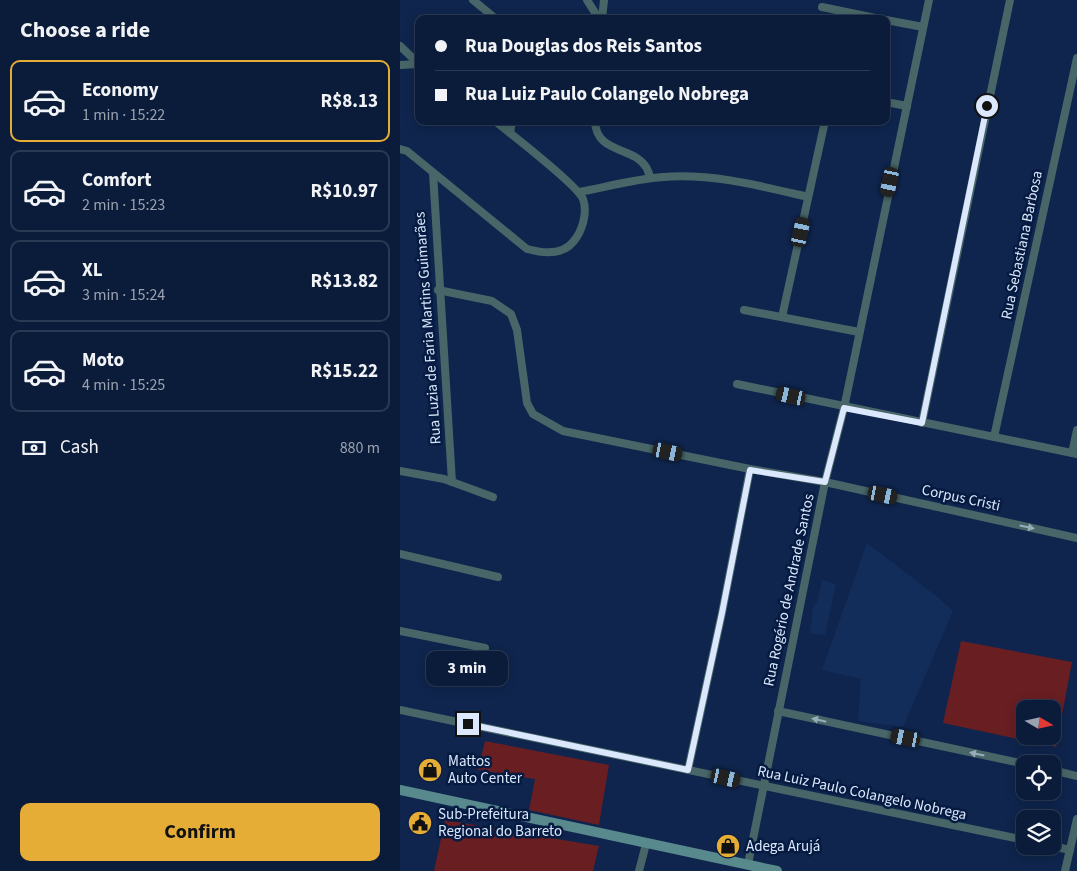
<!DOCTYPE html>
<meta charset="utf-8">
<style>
:root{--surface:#0b1c3a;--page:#142542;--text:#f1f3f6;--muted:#9aa1af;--line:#2b3a54;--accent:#e6ad36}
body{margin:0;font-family:"Source Sans 3",sans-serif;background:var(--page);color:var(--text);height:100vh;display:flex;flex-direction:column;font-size:19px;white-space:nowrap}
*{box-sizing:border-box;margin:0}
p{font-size:16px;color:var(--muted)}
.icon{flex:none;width:28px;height:28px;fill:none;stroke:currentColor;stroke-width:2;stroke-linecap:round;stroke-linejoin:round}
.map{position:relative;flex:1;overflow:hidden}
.panel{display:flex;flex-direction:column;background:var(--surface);width:400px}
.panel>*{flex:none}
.guide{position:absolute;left:15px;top:15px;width:475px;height:110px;border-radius:10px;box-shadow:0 2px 12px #0003,0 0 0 1px var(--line);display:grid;align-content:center;height:110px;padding:0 20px;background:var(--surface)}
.needle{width:32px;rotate:99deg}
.tools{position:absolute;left:616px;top:700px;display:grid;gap:10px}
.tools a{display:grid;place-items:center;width:45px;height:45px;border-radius:10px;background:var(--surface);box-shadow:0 2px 12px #0003,0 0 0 1px var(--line);font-size:25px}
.end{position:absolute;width:22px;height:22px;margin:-11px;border:6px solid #dae7fc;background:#111;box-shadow:0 0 0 2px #111}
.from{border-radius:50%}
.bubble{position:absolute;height:35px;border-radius:10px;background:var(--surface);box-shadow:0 2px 12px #0003,0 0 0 1px var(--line);font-size:16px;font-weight:700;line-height:35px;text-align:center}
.car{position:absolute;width:15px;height:30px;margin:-15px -8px;border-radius:6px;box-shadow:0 0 4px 1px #0007;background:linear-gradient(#222 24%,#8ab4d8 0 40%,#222 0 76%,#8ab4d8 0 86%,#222 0)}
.guide b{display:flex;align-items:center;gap:18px;height:48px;font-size:19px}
.guide b+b{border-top:1px solid var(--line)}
.guide i{width:12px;height:12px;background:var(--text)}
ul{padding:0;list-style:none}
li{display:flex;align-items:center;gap:15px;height:82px;margin:0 10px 8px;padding:0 10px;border:2px solid var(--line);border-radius:10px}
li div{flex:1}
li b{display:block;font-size:19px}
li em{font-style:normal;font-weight:700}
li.selected{border-color:var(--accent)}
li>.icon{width:45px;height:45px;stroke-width:1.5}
h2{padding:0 20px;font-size:22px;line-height:60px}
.pay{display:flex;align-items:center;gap:12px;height:55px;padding:0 20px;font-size:19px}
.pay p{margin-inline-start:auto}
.action{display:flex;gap:10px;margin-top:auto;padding:10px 20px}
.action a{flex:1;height:58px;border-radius:10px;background:var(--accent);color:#111;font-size:20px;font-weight:700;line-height:58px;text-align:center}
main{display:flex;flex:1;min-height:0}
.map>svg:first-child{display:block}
</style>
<main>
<section class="panel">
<h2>Choose a ride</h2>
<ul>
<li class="selected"><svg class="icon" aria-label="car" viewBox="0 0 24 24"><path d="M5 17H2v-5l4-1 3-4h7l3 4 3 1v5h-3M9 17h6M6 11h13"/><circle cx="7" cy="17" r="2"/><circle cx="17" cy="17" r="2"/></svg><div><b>Economy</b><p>1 min · 15:22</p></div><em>R$8.13</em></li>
<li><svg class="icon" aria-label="car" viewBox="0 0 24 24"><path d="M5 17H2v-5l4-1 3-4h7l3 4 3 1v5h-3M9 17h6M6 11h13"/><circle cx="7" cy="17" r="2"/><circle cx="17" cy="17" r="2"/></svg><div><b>Comfort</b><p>2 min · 15:23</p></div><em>R$10.97</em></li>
<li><svg class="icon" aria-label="car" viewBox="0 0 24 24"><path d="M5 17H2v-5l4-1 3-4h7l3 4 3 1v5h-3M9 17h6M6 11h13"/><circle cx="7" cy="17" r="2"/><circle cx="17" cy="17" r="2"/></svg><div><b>XL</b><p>3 min · 15:24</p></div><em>R$13.82</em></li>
<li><svg class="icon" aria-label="car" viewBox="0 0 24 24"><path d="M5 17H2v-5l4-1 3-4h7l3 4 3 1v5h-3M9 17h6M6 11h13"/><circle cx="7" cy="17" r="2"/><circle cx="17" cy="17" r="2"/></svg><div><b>Moto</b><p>4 min · 15:25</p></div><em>R$15.22</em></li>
</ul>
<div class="pay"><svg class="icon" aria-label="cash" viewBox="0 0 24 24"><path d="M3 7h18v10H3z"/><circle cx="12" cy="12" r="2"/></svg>Cash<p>880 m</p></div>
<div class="action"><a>Confirm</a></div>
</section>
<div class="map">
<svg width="677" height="871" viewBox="0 0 677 871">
<rect width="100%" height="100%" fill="#0f254d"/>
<g fill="#132d5b">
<polygon points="467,543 536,596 553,611 503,727 458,721 461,679 422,670"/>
<polygon points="422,580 436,584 425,635 410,633 414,603 417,603"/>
</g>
<g fill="#691e22" fill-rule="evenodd">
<path d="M561,641L672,662L656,747L543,723ZM625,709H652V736H625Z"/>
<polygon points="85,741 209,765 199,825 129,810 135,779 78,770"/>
<polygon points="45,820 199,846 193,871 34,871"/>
</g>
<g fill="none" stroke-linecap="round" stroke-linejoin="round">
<g stroke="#486668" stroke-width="8">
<polyline points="73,0 96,19"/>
<polyline points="187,0 199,19"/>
<polyline points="422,7 480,19"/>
<polyline points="202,19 204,0"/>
<polyline points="486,20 523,27"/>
<polyline points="0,46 19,64"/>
<polyline points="0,65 19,64"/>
<polyline points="486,102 507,106"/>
<path d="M195,121C196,154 233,146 246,167C248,170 249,175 251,178"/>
<polyline points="110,133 112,121"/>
<path d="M0,149L7,151L127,249C142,253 162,256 173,242C182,232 188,213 183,199C179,187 109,132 95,121"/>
<polyline points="33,173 52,482"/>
<path d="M179,192C206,187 235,179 263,177C312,173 361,186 408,197"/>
<polyline points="38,290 92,301 111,314 117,330 127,403 133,414 163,431 350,469 425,482 677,538"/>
<polyline points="344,310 459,332"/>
<polyline points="382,317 425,121"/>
<polyline points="337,384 677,454"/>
<polyline points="522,423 610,0"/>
<polyline points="594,437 677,58"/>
<polyline points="672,453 677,430"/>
<polyline points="0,471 44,479 93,497"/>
<polyline points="0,554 98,577"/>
<polyline points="0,631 85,648"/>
<polyline points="0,710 625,840"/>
<polyline points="378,711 625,764"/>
<polyline points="288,770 322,613 350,469"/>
<polyline points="652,770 677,776"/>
<polyline points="652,846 670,850"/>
<polyline points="348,864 425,482 444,408 529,0"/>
<polyline points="239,871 246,844"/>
<polyline points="665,871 677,819"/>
</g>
<polyline stroke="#58898d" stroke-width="10" points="0,790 377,871"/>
</g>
<defs><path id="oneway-solid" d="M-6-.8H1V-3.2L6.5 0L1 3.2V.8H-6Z" transform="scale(1.25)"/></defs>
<g fill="#98adb9">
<use href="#oneway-solid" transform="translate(627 527) rotate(12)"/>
<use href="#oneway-solid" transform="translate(419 720) rotate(-167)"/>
<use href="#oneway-solid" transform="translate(577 754) rotate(-168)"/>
</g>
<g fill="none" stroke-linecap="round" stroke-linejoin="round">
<polyline stroke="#dae7fc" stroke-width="6" points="68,724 288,770 322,613 350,470 425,482 444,408 522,423 587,106"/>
</g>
<defs>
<g id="shop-disc" transform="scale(1.25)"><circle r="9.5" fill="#e6ad36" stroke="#061b41"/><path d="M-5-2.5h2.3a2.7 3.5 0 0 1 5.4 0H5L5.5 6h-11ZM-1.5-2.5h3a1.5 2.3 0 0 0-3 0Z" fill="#111"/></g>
<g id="civic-disc" transform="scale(1.25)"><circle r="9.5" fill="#e6ad36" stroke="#061b41"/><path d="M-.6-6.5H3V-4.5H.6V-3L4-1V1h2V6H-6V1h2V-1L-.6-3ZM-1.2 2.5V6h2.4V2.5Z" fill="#111"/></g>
</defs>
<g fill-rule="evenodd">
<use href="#shop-disc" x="30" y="770"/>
<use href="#civic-disc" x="20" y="823"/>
<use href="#shop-disc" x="328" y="846"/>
</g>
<g text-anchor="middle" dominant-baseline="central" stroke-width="5" stroke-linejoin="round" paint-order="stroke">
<g font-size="15" fill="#dae7fc" stroke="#061b41">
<text transform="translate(622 245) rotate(-78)">Rua Sebastiana Barbosa</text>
<text transform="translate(28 328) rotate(-94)">Rua Luzia de Faria Martins Guimarães</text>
<text transform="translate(561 498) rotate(12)">Corpus Cristi</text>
<text transform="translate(389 590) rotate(-78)">Rua Rogério de Andrade Santos</text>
<text transform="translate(462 793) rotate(12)">Rua Luiz Paulo Colangelo Nobrega</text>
</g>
<g font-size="15" fill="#dae7fc" stroke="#061b41" text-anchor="start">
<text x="48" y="761">Mattos<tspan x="48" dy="17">Auto Center</tspan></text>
<text x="38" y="814">Sub-Prefeitura<tspan x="38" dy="17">Regional do Barreto</tspan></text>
<text x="346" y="846">Adega Arujá</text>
</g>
</g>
</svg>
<div class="tools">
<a><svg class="needle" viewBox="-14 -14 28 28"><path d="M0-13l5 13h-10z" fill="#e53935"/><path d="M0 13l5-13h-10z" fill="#9aa1af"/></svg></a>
<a><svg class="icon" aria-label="locate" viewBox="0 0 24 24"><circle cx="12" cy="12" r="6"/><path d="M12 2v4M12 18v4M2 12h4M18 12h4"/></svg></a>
<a><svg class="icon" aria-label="layers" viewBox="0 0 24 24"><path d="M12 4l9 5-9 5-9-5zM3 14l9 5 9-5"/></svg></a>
</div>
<i class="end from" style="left:587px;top:106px"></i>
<i class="end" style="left:68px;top:724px"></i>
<div class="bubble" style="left:26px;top:651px;width:82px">3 min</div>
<i class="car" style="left:490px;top:182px;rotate:192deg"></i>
<i class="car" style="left:401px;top:232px;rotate:12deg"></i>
<i class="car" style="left:391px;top:396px;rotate:283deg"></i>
<i class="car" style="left:268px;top:452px;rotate:102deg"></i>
<i class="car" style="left:483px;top:495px;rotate:102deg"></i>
<i class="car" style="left:506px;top:738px;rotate:281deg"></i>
<i class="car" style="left:326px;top:778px;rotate:103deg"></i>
<div class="guide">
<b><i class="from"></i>Rua Douglas dos Reis Santos</b>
<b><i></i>Rua Luiz Paulo Colangelo Nobrega</b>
</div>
</div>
</main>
